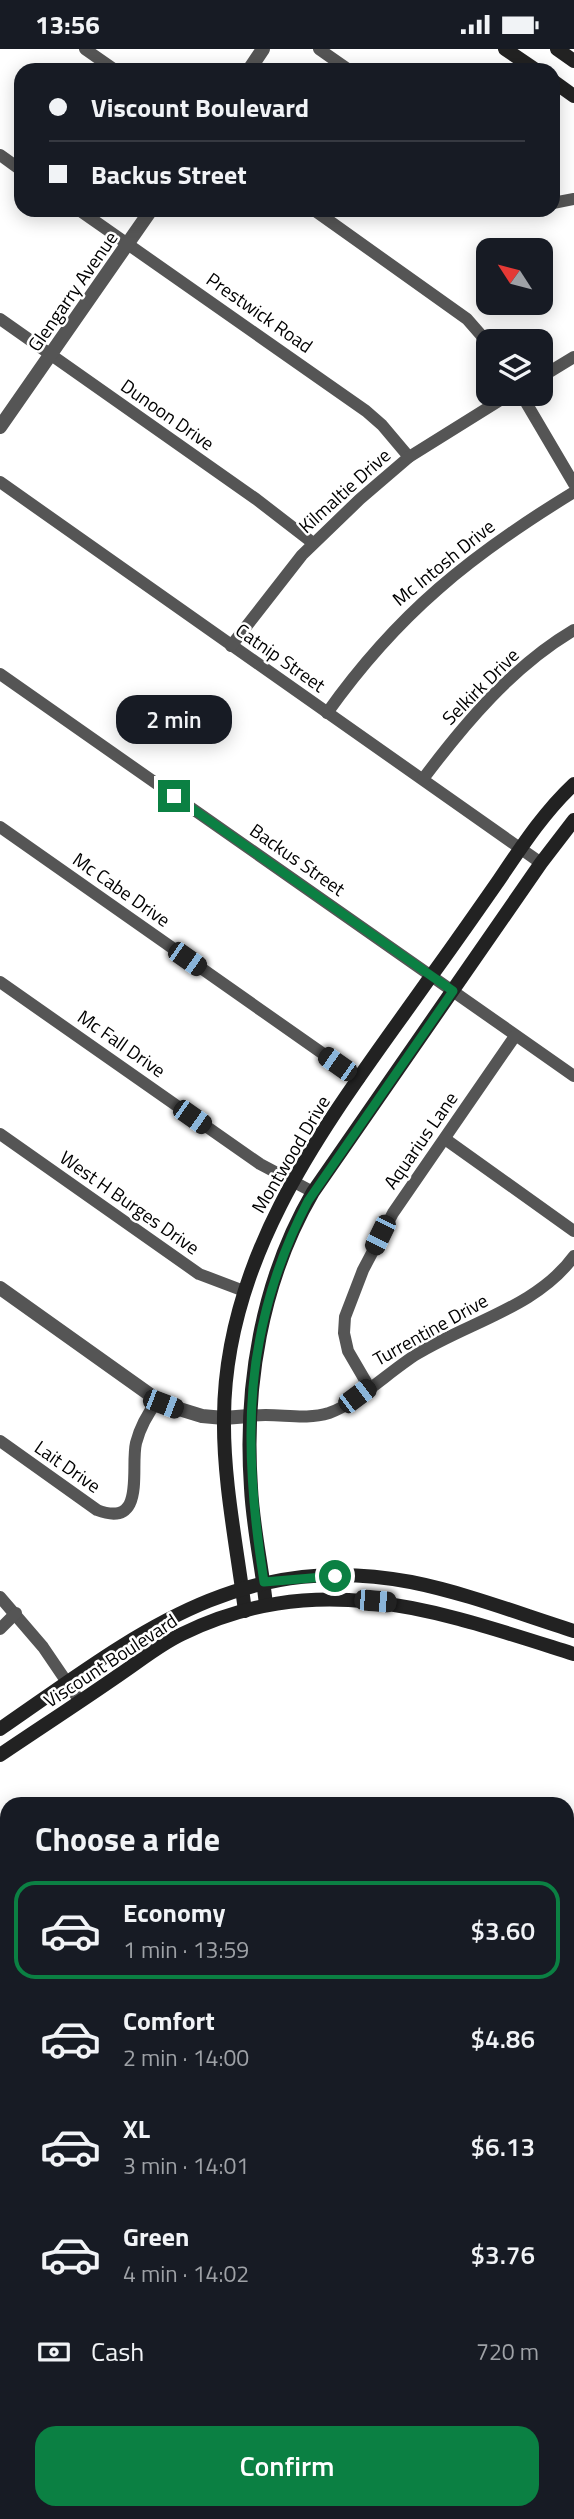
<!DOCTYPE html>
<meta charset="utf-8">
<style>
:root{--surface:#171b24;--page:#242831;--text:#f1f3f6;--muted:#9ea1a6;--line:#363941;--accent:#0b8043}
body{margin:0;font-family:"Titillium Web",sans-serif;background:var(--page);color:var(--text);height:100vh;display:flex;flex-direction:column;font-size:26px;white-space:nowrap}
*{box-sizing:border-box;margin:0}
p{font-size:23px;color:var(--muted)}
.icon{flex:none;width:38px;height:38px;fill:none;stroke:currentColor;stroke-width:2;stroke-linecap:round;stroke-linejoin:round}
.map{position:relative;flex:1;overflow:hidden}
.drawer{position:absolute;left:0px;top:1748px;width:574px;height:723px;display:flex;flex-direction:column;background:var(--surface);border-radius:21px 21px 0 0;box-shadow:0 4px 18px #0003}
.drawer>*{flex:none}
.guide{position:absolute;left:14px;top:14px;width:546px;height:154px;border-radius:21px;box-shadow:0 4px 18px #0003;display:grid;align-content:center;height:154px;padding:0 35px;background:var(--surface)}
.needle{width:46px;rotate:306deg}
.controls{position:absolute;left:476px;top:189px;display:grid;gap:14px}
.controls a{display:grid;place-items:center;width:77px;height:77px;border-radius:14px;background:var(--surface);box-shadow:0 4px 18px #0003;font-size:35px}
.end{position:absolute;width:32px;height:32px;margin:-16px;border:9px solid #0b8043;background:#fff;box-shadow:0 0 0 4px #fff}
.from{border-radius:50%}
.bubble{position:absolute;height:49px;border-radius:21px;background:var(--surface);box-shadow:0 4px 18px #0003;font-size:23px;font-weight:600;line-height:49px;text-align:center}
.car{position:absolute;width:21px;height:42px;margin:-21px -10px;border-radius:9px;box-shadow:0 0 5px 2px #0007;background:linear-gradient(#222 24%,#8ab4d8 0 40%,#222 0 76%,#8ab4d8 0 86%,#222 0)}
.guide b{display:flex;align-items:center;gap:24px;height:66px;font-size:26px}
.guide b+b{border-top:2px solid var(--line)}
.guide i{width:18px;height:18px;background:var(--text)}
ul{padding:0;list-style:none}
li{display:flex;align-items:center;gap:21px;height:98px;margin:0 14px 10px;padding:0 21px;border:4px solid transparent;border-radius:21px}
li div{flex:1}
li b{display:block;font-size:26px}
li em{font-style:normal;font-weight:600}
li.on{border-color:var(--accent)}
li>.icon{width:63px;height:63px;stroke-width:1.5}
h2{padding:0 35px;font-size:32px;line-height:84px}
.pay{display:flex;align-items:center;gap:18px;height:77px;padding:0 35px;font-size:26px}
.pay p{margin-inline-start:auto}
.button{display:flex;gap:14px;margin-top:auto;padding:14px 35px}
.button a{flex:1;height:80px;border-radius:21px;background:var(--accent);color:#fff;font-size:28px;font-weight:600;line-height:80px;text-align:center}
.status{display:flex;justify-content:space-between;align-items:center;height:49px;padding:0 35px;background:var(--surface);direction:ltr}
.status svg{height:19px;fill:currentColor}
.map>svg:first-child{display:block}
</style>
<div class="status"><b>13:56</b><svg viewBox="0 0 49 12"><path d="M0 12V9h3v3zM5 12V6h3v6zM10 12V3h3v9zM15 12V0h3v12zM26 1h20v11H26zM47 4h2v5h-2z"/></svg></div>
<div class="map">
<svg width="574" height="2470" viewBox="0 0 574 2470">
<rect width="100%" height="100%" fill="#fff"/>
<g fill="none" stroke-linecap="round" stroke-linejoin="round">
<g stroke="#dbdbdb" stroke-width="24">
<g id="motorway">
<polyline points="567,2429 574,2427"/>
<polyline points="361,2470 375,2464"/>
<polyline points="443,2470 461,2464"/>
<polyline points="544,2470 563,2464"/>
</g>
</g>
<g stroke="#555" stroke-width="12">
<polyline points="85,0 115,21"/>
<polyline points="319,0 349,21"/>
<polyline points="0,106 21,121"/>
<polyline points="553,154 574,150"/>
<polyline points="79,161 366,362 382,376 409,408"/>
<polyline points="314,161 467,270 488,294"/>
<polyline points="0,270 256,450 313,494"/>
<polyline points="541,328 574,308"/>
<polyline points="521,345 574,435"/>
<polyline points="0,433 541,814"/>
<polyline points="231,597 302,506 360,450 409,408 510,345"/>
<polyline points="0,625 574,1027"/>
<path d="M327,664C398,564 471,506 574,443"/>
<path d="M423,730C465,674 513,617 574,581"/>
<polyline points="0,778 359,1030"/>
<polyline points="0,933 260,1115 313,1143"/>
<polyline points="0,1085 199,1225 244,1242"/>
<polyline points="445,1090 574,1182"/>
<polyline points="369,1338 348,1302 344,1284 345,1268 363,1221 393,1164 515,987"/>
<path d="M249,1367C276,1363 303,1372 329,1364C356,1355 391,1321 417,1305C469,1273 537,1258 574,1207"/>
<path d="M0,1392L97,1461C147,1480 130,1419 136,1394C140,1378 148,1364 158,1351"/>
<polyline points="0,1548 43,1598 79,1651"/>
<polyline points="0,1580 16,1564"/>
</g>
<g stroke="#555" stroke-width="14">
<polyline points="249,21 263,0"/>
<polyline points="0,378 151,161"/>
<polyline points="0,1239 163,1355 202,1367 224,1369 249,1367"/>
</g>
<g stroke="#222" stroke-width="14">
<polyline points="505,0 536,21"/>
<polyline points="557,0 574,12"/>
<polyline points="553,32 574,47"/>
<path d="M266,1556C262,1517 253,1479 251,1439C244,1338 261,1232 313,1143L541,814L574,771"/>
<path d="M245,1562C237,1498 223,1432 224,1368C225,1197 336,1062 429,930C453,897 476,864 499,831C522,797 544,763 574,735"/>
<path d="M0,1680C134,1588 237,1500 411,1533C466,1544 520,1565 574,1582"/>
<path d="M0,1706C40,1679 80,1653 119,1626C140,1612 159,1596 182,1585C320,1518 438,1562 574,1605"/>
<polyline points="567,2393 574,2391"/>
<polyline points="345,2470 361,2464"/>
</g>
<use href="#motorway" stroke="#000" stroke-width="21"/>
</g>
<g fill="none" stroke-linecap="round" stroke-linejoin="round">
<path stroke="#0b8043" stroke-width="9" d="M174,747L453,942L308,1152C242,1279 242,1395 264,1533L335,1527"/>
</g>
<g text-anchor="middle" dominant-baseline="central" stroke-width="5" stroke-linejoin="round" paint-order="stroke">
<g font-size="19" fill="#000" stroke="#fff">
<text transform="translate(72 242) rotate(-55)">Glengarry Avenue</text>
<text transform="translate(260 263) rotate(35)">Prestwick Road</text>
<text transform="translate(168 365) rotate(35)">Dunoon Drive</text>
<text transform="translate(344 441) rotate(-42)">Kilmaltie Drive</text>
<text transform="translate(443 513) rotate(-39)">Mc Intosh Drive</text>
<text transform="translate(281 608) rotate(35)">Catnip Street</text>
<text transform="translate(480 637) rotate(-45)">Selkirk Drive</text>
<text transform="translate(298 810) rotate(35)">Backus Street</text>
<text transform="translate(122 840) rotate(35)">Mc Cabe Drive</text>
<text transform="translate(122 994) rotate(35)">Mc Fall Drive</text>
<text transform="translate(420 1091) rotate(-55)">Aquarius Lane</text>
<text transform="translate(290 1105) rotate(-59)">Montwood Drive</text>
<text transform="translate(130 1153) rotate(35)">West H Burges Drive</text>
<text transform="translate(430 1280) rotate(-29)">Turrentine Drive</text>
<text transform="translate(68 1417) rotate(35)">Lait Drive</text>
<text transform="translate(110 1611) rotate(-33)">Viscount Boulevard</text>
</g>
</g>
</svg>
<div class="controls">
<a><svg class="needle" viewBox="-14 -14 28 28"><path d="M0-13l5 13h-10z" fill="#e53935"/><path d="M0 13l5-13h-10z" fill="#9ea1a6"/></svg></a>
<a><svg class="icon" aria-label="layers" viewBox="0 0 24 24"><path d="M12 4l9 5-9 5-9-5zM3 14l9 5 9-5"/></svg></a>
</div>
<i class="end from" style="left:335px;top:1527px"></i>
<i class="end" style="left:174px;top:747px"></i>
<div class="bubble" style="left:116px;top:646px;width:116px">2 min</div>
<i class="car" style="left:187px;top:910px;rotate:125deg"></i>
<i class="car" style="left:337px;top:1015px;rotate:305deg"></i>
<i class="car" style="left:192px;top:1068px;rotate:125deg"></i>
<i class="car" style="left:380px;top:1186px;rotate:206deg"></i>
<i class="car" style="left:357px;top:1347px;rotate:53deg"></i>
<i class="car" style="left:163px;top:1355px;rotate:111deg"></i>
<i class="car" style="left:375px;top:1552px;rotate:95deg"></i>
<div class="guide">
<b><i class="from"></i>Viscount Boulevard</b>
<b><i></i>Backus Street</b>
</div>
<section class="drawer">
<h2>Choose a ride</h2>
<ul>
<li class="on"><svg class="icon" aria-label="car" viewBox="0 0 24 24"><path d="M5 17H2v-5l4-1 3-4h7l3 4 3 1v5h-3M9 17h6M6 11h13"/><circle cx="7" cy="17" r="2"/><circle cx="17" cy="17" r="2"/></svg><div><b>Economy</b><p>1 min · 13:59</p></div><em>$3.60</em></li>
<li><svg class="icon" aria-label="car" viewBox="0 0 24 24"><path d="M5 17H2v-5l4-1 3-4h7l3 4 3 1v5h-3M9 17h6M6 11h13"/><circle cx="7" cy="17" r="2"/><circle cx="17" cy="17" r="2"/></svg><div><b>Comfort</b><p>2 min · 14:00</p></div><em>$4.86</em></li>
<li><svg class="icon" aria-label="car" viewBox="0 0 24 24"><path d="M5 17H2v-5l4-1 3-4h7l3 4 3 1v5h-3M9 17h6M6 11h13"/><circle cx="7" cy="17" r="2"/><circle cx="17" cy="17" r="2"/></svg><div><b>XL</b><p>3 min · 14:01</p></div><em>$6.13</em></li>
<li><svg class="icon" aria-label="car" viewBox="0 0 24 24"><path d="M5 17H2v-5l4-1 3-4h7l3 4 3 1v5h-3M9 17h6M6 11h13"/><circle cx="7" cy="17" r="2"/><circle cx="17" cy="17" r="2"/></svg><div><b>Green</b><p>4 min · 14:02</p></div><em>$3.76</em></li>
</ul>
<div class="pay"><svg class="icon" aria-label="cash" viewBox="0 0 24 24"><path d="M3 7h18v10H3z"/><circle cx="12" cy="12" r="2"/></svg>Cash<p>720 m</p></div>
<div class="button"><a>Confirm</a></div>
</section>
</div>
